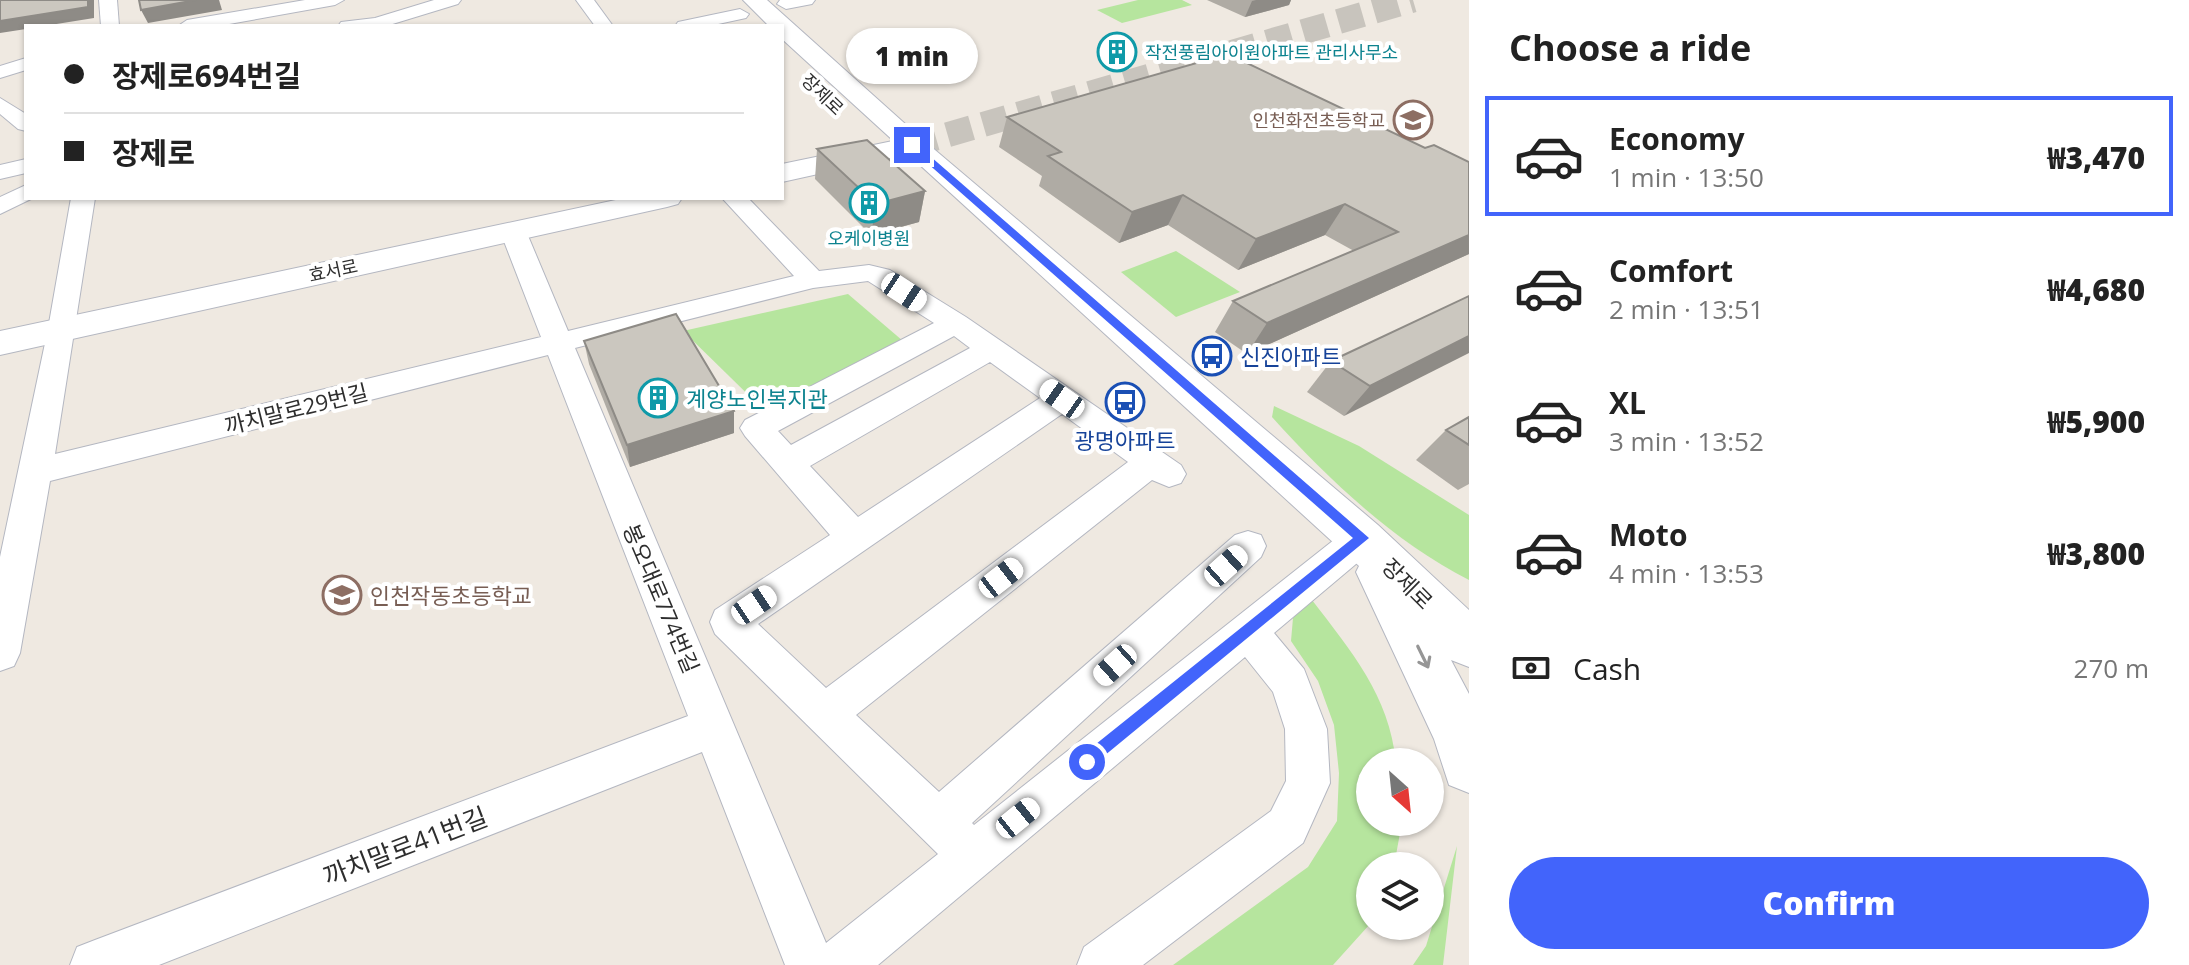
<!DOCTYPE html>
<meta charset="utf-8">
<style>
:root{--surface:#fff;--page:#f6f6f6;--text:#222;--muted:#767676;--line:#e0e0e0;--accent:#4264fb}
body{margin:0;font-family:"Open Sans","Noto Sans KR",sans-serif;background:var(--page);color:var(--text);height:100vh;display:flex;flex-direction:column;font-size:30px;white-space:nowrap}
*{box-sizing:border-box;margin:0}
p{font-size:26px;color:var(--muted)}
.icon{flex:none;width:44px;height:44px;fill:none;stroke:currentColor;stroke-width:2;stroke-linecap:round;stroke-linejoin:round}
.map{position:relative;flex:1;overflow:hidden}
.side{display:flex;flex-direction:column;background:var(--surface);width:720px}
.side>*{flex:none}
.guide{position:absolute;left:24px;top:24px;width:760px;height:176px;border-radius:0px;box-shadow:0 2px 6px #0004;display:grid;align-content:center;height:176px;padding:0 40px;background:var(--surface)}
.needle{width:52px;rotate:153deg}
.controls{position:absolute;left:1356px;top:748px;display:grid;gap:16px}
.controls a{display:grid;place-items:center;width:88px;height:88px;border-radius:50%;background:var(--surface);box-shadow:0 2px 6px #0004;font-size:40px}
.end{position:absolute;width:36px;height:36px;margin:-18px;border:10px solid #4264fb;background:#fff;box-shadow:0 0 0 4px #fff}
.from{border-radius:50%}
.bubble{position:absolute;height:56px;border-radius:28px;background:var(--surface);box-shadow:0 2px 6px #0004;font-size:26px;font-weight:800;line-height:56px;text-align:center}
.car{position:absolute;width:24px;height:48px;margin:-24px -12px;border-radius:10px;box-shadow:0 0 6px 2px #0007;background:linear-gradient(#fff 24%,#345 0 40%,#fff 0 76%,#345 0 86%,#fff 0)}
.guide b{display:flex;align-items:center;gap:28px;height:76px;font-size:30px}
.guide b+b{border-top:2px solid var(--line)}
.guide i{width:20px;height:20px;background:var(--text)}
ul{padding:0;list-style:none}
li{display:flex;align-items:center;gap:24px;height:120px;margin:0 16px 12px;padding:0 24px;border:4px solid transparent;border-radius:0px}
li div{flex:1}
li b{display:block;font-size:30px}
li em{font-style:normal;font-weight:800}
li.active{border-color:var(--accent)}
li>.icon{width:72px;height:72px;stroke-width:1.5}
h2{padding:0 40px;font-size:36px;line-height:96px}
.pay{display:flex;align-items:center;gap:20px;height:88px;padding:0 40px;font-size:30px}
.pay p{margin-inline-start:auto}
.cta{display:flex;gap:16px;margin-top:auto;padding:16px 40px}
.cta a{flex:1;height:92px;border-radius:48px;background:var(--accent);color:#fff;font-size:32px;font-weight:800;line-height:92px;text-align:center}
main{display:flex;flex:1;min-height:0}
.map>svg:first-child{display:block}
</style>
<main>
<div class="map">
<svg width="1469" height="965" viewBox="0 0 1469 965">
<rect width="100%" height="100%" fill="#efe9e1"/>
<g fill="#b6e59e">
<polygon points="1138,0 1182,0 1192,5 1122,23 1097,10"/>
<polygon points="1176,251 1240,292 1176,317 1121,272"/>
<polygon points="848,294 903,341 771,417 683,331"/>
<path d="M1274,406L1359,446L1469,515V580C1393,541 1329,480 1272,417Z"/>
<path d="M1312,600C1351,651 1389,695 1396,762H1370V822H1402L1394,866H1370V924L1333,965H1173L1308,867L1337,821L1339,773L1334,725L1318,681L1291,641L1293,618Z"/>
<polygon points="1457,846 1443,965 1413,965 1426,946"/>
</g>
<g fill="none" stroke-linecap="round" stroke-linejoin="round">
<polyline stroke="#c8c4bd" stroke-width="25" stroke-dasharray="25 12" stroke-linecap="butt" points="912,145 1413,0"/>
<g stroke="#b4b7c1" stroke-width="2">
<g id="minor">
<polygon points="99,0 117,0 119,26 101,26"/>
<polygon points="305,0 344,0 335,5 218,26 178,26 187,20"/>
<polygon points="434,0 461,0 458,4 386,26 338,26 341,22 375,18"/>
<polygon points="576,0 594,0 613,26 595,26"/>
<polygon points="780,0 815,0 812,4 786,9 777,4"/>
<polygon points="740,9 749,14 746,18 709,26 675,26 678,22"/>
<polygon points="26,58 26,70 0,78 0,66"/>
<polygon points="0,98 26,114 26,131 18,129 0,114"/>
<polygon points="26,159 26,173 0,179 0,165"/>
<polygon points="26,185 26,198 33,198 0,214 0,197"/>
<path d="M71,198H95L55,454L541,337L500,231L504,226H522L526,231L568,331L794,276L722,198H748L819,271L869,265L890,270L966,317L1181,465L1186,474L1181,483L1169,487L1152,480L856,715L939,792L1235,535L1248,531L1261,535L1266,546L1261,557L972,823L974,825L1349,528L1362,523L1375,528L1380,538L1375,548L1274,633L1304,669L1327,729L1330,783L1303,843L1143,965H1077L1084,947L1271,811L1286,781L1285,729L1273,692L1245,657L878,965H785L702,752L159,965H70L77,947L95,940L688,716L548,355L50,481L20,653L14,666L0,671V557L48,329ZM868,281L934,323L745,420L740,428L745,436L830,535L715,610L710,622L715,634L938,854L826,943L575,348L813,288ZM954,336L970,348L791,445L778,431ZM990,362L1040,398L858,517L810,466ZM1062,414L1128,462L826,688L758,624Z"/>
</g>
</g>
<g stroke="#b4b7c1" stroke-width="2">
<g id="tertiary">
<polygon points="912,137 922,139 926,145 922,151 782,182 782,164"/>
<polygon points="625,198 682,198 678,204 667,207 0,355 0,331"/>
</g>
</g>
<g stroke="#b4b7c1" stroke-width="2">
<polygon id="secondary" points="743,0 767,0 922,139 1378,525 1469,610 1469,667 1451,660 1469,694 1469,793 1449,785 1434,739 1356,572 1359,566 782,39 782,26 769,26"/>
</g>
<use href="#minor" fill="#fff" fill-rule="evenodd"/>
<use href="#tertiary" fill="#fff" fill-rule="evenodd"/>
<use href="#secondary" fill="#fff" fill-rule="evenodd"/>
</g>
<g fill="#afaba4">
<polygon points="1207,0 1291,0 1289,5 1245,17"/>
<polygon points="1007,117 1425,148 1469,162 1469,254 1247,354 1215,332 1233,301 1354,251 1325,235 1238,270 1168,225 1119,243 1039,186 1042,176 999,147"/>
<polygon points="817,149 925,191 919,222 871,235 815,179"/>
<polygon points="1469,296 1344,416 1307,392 1331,361"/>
<polygon points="584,341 734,411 734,433 630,467 589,364"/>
<polygon points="1469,417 1469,484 1458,490 1416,460 1446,430"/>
</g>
<g fill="#8e8b86">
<polygon points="88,0 94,0 94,18 44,26 26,26 26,29 0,33 0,21"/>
<polygon points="196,0 219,0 222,10 148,23 141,10"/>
<polygon points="1256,0 1291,0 1289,5 1245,17 1252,1"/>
<polygon points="925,191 919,222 871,235 876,204"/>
<polygon points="1183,195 1168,225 1119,243 1132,212"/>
<polygon points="1345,204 1325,235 1238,270 1256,239"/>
<polygon points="1469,235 1469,254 1247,354 1267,323"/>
<polygon points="1469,336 1469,353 1344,416 1370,386"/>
<polygon points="734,411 734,433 630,467 627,445"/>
</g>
<g fill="#cbc7bf" stroke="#8e8b86" stroke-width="2">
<polygon points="0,0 88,0 88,7 0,21"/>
<polygon points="139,0 196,0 141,10"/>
<polygon points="1228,54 1425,148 1434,145 1469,162 1469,235 1267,323 1233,301 1398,232 1345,204 1256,239 1183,195 1132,212 1048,156 1061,152 1007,117"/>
<polygon points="867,140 925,191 876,204 817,149"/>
<polygon points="1469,296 1469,336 1370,386 1331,361"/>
<polygon points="676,314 734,411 627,445 584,341"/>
<polygon points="1469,417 1469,445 1446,430"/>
</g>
<defs><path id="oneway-shaft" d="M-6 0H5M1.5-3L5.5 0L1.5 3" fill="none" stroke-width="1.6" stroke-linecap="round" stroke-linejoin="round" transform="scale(2)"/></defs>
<use stroke="#969696" href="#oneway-shaft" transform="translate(1423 657) rotate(64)"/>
<polygon fill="#4264fb" points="909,143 915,143 1369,538 1087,770 1081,768 1078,762 1081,756 1353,538 909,147"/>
<defs>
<g id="building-ring" transform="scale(2)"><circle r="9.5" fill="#fff" stroke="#0f9aa8" stroke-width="1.5"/><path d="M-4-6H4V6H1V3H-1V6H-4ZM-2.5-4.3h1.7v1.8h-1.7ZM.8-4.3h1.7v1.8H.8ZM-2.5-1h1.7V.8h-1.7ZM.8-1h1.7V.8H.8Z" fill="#0f9aa8"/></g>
<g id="school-ring" transform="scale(2)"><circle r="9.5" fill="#fff" stroke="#8d6e63" stroke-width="1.5"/><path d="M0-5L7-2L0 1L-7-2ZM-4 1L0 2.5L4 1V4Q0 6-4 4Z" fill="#8d6e63"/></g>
<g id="bus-ring" transform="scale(2)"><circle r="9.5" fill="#fff" stroke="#1a4fb4" stroke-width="1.5"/><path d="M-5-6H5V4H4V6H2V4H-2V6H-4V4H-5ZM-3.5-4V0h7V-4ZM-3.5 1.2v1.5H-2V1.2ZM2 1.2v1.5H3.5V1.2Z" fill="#1a4fb4"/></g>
</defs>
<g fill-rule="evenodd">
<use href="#building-ring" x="1117" y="52"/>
<use href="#school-ring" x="1413" y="120"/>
<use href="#building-ring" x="869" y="203"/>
<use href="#bus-ring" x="1212" y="356"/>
<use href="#building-ring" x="658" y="398"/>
<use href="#bus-ring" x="1125" y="402"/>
<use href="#school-ring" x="342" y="595"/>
</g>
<g text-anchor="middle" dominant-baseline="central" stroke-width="8" stroke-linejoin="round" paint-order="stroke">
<g font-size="18" fill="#0d838f" stroke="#fff" text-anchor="start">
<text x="1145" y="52">작전풍림아이원아파트 관리사무소</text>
<text x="869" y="238" text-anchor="middle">오케이병원</text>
</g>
<g font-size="18" fill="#2e2e2e" stroke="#fff">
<text transform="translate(823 94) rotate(44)">장제로</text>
<text transform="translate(333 270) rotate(-12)">효서로</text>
</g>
<g font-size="18" fill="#785e54" stroke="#fff" text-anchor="end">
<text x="1385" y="120">인천화전초등학교</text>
</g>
<g font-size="22" fill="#164399" stroke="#fff" text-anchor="start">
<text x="1240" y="356">신진아파트</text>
<text x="1125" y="440" text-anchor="middle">광명아파트</text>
</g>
<g font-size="22" fill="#0d838f" stroke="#fff" text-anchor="start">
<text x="686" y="398">계양노인복지관</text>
</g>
<g font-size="22" fill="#2e2e2e" stroke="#fff">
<text transform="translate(296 408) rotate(-14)">까치말로29번길</text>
<text transform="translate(1408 583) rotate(45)">장제로</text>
<text transform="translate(662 598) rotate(67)">봉오대로774번길</text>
</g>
<g font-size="22" fill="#785e54" stroke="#fff" text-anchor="start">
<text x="370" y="595">인천작동초등학교</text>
</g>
<g font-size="26" fill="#2e2e2e" stroke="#fff">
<text transform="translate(405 846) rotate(-21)">까치말로41번길</text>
</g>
</g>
</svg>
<div class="controls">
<a><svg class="needle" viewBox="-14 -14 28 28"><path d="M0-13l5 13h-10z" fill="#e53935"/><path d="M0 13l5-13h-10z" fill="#767676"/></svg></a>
<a><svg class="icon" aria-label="layers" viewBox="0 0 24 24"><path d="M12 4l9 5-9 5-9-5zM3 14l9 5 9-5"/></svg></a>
</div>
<i class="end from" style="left:1087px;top:762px"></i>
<i class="end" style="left:912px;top:145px"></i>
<div class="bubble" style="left:846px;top:28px;width:132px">1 min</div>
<i class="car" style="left:904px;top:292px;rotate:123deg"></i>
<i class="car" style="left:1062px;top:399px;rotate:305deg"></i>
<i class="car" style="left:1226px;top:566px;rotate:48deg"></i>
<i class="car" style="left:1001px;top:578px;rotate:52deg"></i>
<i class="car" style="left:754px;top:605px;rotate:56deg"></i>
<i class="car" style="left:1115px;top:665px;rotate:228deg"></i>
<i class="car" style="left:1018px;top:818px;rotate:51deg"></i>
<div class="guide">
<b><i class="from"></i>장제로694번길</b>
<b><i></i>장제로</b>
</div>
</div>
<section class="side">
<h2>Choose a ride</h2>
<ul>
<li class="active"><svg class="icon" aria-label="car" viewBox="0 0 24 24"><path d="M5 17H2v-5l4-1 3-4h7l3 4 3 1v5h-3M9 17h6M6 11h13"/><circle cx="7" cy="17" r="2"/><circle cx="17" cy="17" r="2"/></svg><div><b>Economy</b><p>1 min · 13:50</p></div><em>₩3,470</em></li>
<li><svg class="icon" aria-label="car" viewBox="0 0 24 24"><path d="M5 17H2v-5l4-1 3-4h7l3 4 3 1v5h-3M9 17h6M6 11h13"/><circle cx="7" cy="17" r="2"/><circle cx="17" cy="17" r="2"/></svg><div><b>Comfort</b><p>2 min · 13:51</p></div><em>₩4,680</em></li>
<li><svg class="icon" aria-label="car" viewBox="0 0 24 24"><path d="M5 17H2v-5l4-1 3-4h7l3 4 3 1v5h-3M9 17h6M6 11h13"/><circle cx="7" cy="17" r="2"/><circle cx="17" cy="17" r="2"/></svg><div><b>XL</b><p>3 min · 13:52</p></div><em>₩5,900</em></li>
<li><svg class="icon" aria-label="car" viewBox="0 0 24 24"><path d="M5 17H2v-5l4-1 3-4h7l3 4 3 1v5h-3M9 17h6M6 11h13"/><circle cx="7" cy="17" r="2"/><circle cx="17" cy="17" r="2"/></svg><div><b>Moto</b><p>4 min · 13:53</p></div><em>₩3,800</em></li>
</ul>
<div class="pay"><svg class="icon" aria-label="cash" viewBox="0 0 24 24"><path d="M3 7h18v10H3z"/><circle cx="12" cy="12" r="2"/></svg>Cash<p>270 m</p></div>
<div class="cta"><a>Confirm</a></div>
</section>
</main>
